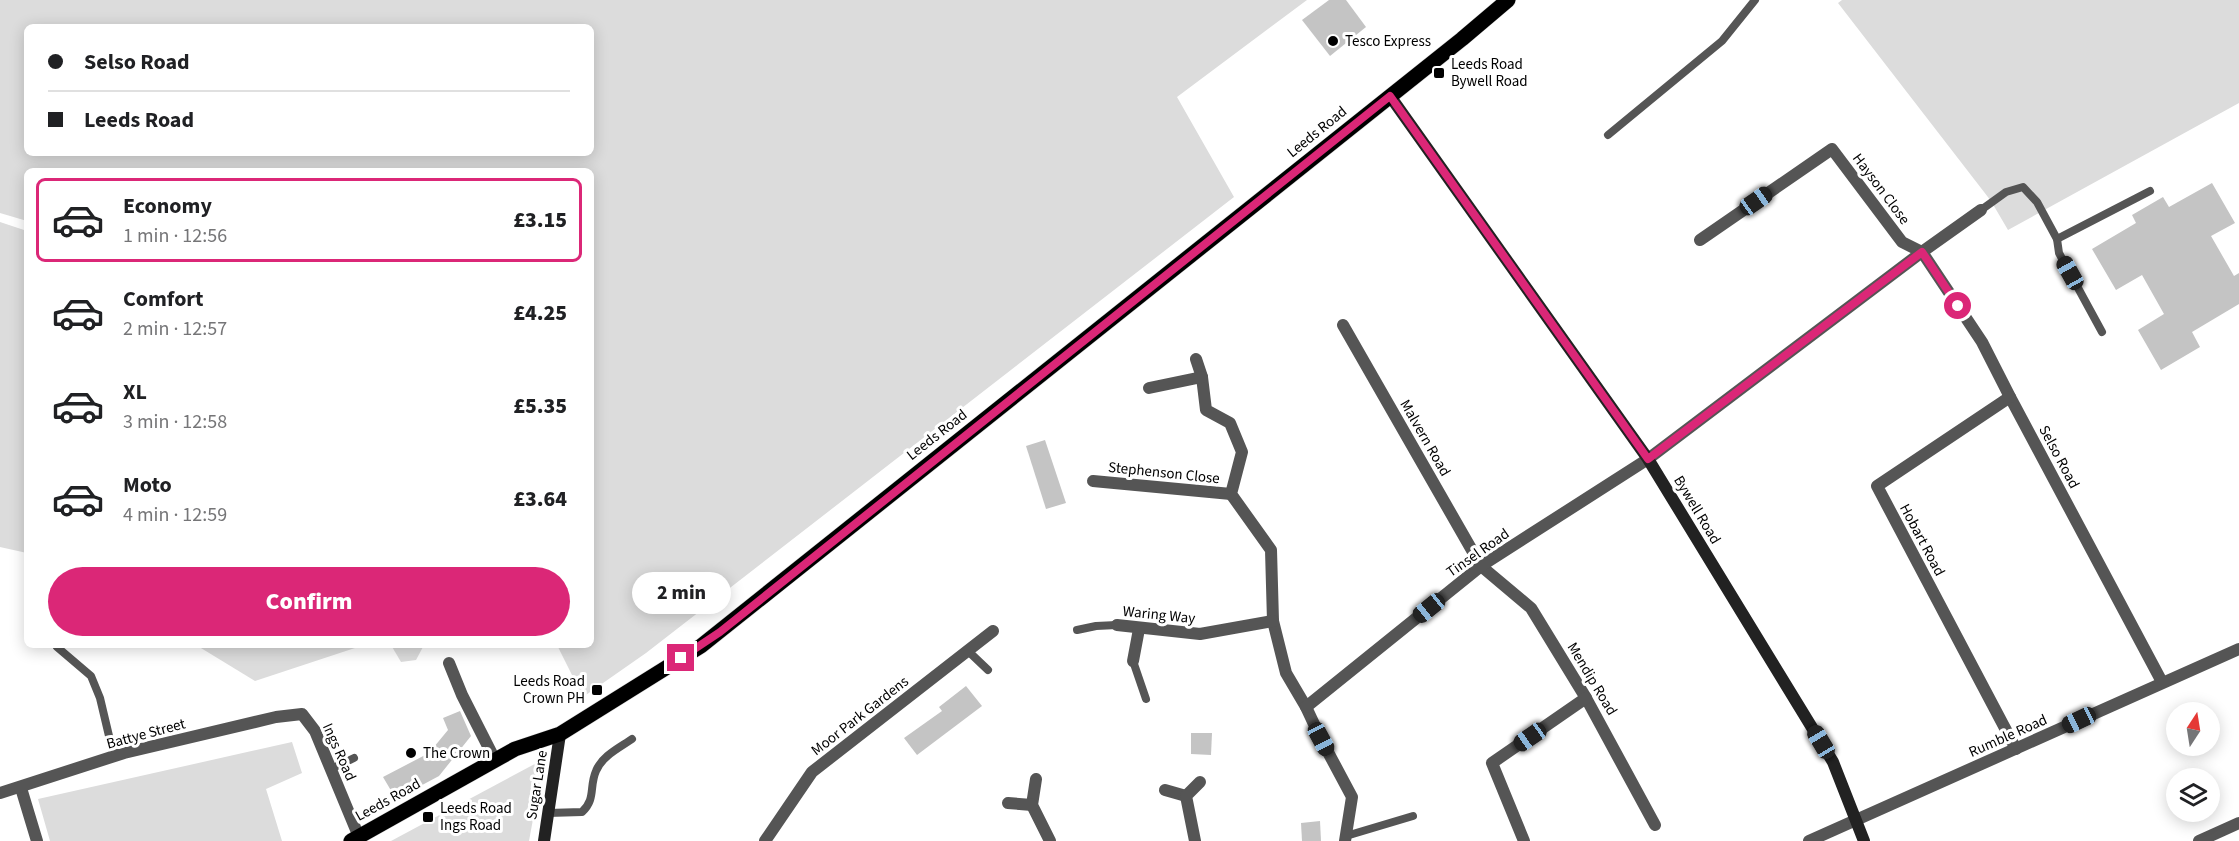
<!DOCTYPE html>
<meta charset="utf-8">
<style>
:root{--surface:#fff;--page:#f6f6f6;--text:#202124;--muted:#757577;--line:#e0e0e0;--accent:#db2777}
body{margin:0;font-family:"Source Sans 3",sans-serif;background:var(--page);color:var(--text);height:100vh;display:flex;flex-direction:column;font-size:22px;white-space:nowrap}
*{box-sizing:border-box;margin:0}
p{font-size:20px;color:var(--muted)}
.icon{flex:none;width:33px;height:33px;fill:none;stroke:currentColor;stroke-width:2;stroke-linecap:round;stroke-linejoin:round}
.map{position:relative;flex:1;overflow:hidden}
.details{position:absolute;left:24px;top:168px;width:570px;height:480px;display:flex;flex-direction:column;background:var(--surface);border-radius:9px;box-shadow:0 3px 15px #0003}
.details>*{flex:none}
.banner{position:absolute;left:24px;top:24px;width:570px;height:132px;border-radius:9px;box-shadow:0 3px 15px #0003;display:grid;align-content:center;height:132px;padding:0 24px;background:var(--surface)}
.needle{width:39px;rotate:12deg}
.buttons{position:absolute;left:2166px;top:702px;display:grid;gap:12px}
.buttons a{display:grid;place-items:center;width:54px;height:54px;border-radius:50%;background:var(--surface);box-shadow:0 3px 15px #0003;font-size:30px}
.end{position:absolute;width:27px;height:27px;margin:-14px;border:8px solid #db2777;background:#fff;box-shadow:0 0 0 3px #fff}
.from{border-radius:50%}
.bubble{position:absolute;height:42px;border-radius:21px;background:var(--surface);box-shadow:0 3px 15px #0003;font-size:20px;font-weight:800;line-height:42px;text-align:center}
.car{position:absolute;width:18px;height:36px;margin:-18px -9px;border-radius:8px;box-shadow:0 0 4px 2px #0007;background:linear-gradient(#222 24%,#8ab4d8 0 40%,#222 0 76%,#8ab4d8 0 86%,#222 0)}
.banner b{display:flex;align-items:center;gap:21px;height:57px;font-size:22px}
.banner b+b{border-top:2px solid var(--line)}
.banner i{width:15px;height:15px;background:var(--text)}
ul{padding:10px 0 0;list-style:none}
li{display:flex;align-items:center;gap:18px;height:84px;margin:0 12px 9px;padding:0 12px;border:3px solid transparent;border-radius:9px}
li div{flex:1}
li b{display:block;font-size:22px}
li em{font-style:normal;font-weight:800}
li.active{border-color:var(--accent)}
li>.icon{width:54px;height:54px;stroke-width:1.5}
.primary-button{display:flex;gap:12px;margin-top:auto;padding:12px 24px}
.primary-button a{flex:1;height:69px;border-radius:36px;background:var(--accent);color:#fff;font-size:24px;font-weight:800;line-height:69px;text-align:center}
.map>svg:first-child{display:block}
</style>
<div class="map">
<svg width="2239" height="841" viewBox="0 0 2239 841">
<rect width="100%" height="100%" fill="#fff"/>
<g fill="#dcdcdc" fill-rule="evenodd">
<path d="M0,0H1307L1177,97L1234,197L646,653L583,697L557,645H591V171H27V221L0,213ZM27,27H591V153H27Z"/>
<polygon points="1842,0 2239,0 2239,103 2008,230 1991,201 1838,3"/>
<polygon points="0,222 27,231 27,553 0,547"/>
<polygon points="196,645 364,645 255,681"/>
<polygon points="391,645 424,645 416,660 401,662"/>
<polygon points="292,742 302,773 266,789 282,841 50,841 38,799"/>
<polygon points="544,759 529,841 391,841"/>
</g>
<g fill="#c4c4c4">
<polygon points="1329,0 1346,0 1366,27 1330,56 1302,20"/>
<polygon points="2212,183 2235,223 2211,236 2234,276 2239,273 2239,304 2192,332 2200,347 2161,370 2138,330 2164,314 2142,275 2116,290 2092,249 2136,223 2132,215 2163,197 2169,207"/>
<polygon points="1045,440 1066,503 1046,509 1026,446"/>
<polygon points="966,686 982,706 917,755 904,738 942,711 939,707"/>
<polygon points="460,711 471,736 439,776 396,799 383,777 429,753 448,730 443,718"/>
<polygon points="1191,733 1212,733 1211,755 1191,754"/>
<polygon points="1320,821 1321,841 1302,841 1301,823"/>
</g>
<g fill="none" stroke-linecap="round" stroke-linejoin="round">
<g stroke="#dbdbdb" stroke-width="16">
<polyline id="primary" points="351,841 515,749 560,734 701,646 1462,39 1508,0"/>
</g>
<g stroke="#555" stroke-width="8">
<polyline points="1608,135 1722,41 1755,0"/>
<polyline points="1981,210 2006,192 2023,187 2037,202 2057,239 2150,191"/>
<polyline points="2057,239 2059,253 2102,332"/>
<polyline points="1077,630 1096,626 1117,625"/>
<polyline points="57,647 91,676 100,698 114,757"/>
<polyline points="968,651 988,670"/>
<polyline points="1133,661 1146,699"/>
<polyline points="331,769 354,758"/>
<path d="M548,813L582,812C596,799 589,787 596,771C602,756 619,748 632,739"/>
<polyline points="1346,836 1413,816"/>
</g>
<g stroke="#555" stroke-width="12">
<polyline points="1700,240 1832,149 1902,242 1922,252"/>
<polyline points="1922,252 1982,342 2010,397 2162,682"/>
<polyline points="1343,325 1481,566 1531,608 1586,698 1655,825"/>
<polyline points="1196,359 1202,377 1206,410 1230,423 1242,452 1231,494 1271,550 1273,621 1286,673 1306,707 1321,739 1352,797 1345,841"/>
<polyline points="1149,388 1202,377"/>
<polyline points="2010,397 1877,486 2016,749"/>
<polyline points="1093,481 1231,494"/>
<polyline points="1117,625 1200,634 1273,621"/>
<polyline points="1133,661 1139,629"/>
<polyline points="449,663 462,695 495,760"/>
<polyline points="1306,707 1481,566 1648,459 1922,252 1981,210"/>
<polyline points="1036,779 1032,805 1050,841"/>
<polyline points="21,788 37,841"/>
<polyline points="1165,790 1186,796"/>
<polyline points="0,793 124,753 276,717 302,714 315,731 359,837"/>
<polyline points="1008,803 1032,805"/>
<polyline points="765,841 812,772 993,631"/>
<polyline points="1195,841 1186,796 1200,782"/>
<polyline points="1524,841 1492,763 1586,698"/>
<polyline points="1809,841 2239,649"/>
<polyline points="2199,841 2239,823"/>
</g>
<g stroke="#222" stroke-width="12">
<polyline points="1390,96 1648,459 1833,762 1864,841"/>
<polyline points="544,841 560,734"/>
</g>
<use href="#primary" stroke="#000" stroke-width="15"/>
</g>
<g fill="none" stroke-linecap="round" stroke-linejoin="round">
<polyline stroke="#db2777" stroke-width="8" points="681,658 720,632 1390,96 1648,459 1922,252 1958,306"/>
</g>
<g fill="#000" stroke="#fff" stroke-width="2">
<circle cx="1333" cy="41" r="6"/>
<rect x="1433" y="67" width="12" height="12" rx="3"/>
<rect x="591" y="684" width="12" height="12" rx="3"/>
<circle cx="411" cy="753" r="6"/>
<rect x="422" y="811" width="12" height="12" rx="3"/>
</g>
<g text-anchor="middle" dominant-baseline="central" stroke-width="6" stroke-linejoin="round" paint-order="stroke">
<g font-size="15" fill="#000" stroke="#fff" text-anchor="start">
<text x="1345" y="41">Tesco Express</text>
<text x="1451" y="64">Leeds Road<tspan x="1451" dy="17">Bywell Road</tspan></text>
<text x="585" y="681" text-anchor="end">Leeds Road<tspan x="585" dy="17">Crown PH</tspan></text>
<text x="423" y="753">The Crown</text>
<text x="440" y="808">Leeds Road<tspan x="440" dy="17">Ings Road</tspan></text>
</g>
<g font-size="15" fill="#000" stroke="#fff">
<text transform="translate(1317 132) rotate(-39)">Leeds Road</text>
<text transform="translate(1881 189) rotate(53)">Hayson Close</text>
<text transform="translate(937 435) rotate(-38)">Leeds Road</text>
<text transform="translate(1425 438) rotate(60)">Malvern Road</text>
<text transform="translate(2059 457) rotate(62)">Selso Road</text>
<text transform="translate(1164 473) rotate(6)">Stephenson Close</text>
<text transform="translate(1697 510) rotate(59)">Bywell Road</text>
<text transform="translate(1922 540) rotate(62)">Hobart Road</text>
<text transform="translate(1478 553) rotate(-35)">Tinsel Road</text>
<text transform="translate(1159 615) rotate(6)">Waring Way</text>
<text transform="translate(1592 679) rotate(59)">Mendip Road</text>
<text transform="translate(860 716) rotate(-38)">Moor Park Gardens</text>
<text transform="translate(146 734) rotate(-15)">Battye Street</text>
<text transform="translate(2008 736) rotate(-24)">Rumble Road</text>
<text transform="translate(339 752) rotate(66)">Ings Road</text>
<text transform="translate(537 785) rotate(-81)">Sugar Lane</text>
<text transform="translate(388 800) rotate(-29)">Leeds Road</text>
</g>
</g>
</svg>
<div class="buttons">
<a><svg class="needle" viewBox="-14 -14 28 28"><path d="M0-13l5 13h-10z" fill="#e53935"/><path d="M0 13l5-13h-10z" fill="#757577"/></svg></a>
<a><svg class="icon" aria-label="layers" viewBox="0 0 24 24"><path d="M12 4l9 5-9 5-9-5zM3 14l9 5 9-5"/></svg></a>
</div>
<i class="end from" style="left:1958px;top:306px"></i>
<i class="end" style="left:681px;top:658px"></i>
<div class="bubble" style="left:632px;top:572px;width:99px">2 min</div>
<i class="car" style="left:1756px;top:201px;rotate:55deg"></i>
<i class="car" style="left:2070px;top:273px;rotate:331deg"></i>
<i class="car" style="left:1429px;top:608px;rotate:231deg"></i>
<i class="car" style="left:2079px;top:720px;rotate:245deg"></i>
<i class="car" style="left:1530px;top:737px;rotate:235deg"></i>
<i class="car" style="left:1321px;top:739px;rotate:152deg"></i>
<i class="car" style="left:1821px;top:742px;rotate:329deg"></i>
<div class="banner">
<b><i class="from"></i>Selso Road</b>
<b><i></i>Leeds Road</b>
</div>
<section class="details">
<ul>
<li class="active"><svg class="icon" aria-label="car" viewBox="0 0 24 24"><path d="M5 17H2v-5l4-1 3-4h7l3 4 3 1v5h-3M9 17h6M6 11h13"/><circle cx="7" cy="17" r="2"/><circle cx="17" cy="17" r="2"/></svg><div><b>Economy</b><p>1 min · 12:56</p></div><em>£3.15</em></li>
<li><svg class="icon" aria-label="car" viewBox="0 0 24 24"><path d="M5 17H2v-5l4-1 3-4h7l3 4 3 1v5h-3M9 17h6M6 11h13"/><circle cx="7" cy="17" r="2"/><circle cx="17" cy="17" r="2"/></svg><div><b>Comfort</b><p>2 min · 12:57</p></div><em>£4.25</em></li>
<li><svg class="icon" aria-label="car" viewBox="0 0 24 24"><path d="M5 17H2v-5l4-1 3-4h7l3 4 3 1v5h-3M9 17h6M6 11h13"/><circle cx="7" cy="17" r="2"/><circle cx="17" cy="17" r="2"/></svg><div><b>XL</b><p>3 min · 12:58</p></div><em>£5.35</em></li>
<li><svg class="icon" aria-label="car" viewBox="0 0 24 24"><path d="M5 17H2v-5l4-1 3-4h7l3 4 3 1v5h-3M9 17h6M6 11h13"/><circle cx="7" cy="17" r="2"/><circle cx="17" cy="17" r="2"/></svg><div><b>Moto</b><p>4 min · 12:59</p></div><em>£3.64</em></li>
</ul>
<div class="primary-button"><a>Confirm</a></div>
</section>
</div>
